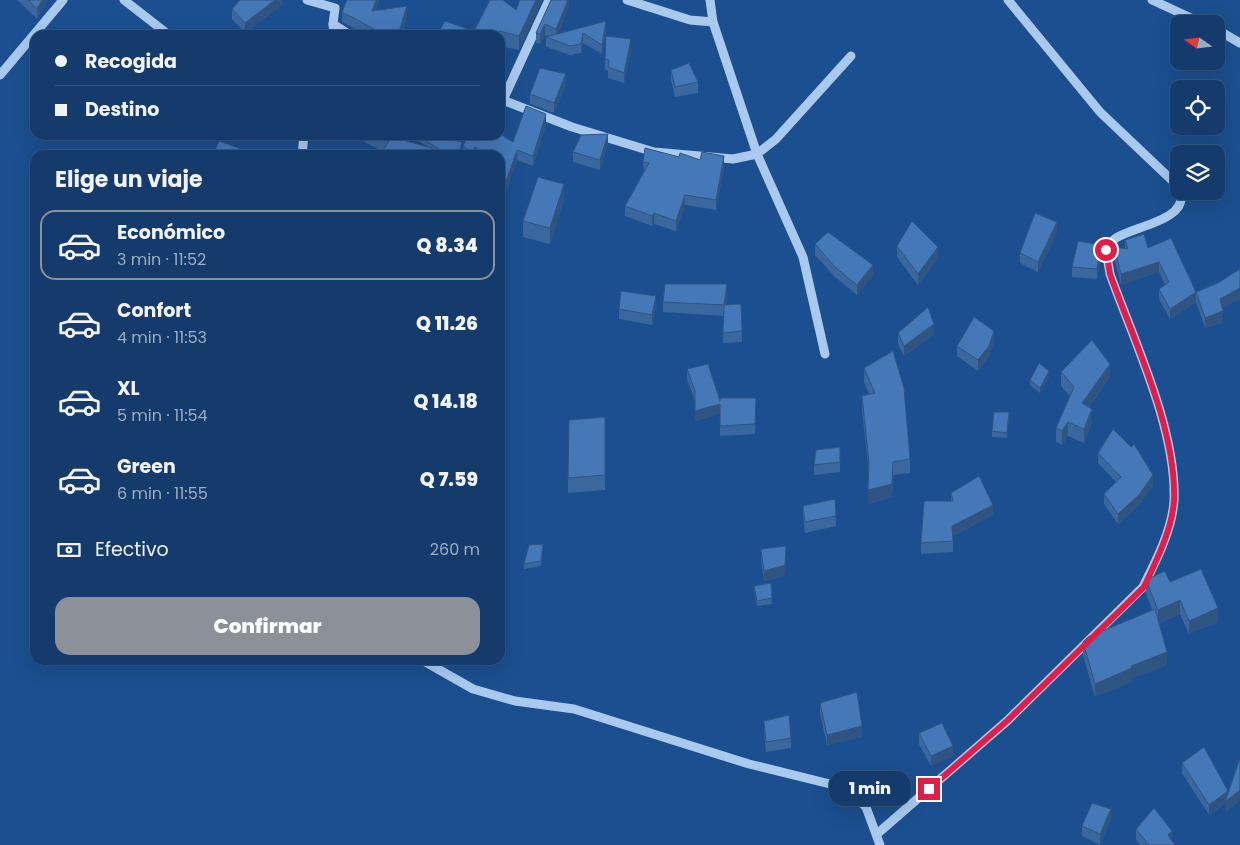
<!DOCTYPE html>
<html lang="es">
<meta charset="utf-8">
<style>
:root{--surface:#143b6b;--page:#214673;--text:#f1f3f6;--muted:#9dadc1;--line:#33557e;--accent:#8c9099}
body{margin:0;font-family:Poppins,sans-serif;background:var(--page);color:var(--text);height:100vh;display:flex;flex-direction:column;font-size:19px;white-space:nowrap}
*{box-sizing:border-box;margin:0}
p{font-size:16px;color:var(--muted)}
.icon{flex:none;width:28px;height:28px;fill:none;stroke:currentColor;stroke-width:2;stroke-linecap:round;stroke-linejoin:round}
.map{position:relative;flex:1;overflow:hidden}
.sheet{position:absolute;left:30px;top:150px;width:475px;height:515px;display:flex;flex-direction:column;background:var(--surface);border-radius:15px;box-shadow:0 5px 20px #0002,0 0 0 1px var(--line)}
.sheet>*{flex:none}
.guide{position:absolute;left:30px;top:30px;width:475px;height:110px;border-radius:15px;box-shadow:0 5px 20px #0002,0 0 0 1px var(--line);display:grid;align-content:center;height:110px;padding:0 25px;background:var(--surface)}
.needle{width:32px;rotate:284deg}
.controls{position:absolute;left:1170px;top:15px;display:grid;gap:10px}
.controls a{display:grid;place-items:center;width:55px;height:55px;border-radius:10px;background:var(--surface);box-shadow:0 5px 20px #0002,0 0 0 1px var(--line);font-size:25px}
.end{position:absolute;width:22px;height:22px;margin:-11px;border:6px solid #e11d48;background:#fff;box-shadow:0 0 0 2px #fff}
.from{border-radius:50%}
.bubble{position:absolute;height:35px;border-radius:15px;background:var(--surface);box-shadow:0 5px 20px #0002,0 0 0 1px var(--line);font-size:16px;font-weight:800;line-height:35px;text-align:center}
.guide b{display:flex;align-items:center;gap:18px;height:48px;font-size:19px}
.guide b+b{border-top:1px solid var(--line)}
.guide i{width:12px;height:12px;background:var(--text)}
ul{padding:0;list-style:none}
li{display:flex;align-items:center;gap:15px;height:70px;margin:0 10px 8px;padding:0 15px;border:2px solid transparent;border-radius:15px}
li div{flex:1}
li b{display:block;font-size:19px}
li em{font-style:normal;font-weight:800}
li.current{border-color:var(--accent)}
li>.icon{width:45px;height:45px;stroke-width:1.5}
h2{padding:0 25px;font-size:22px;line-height:60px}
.pay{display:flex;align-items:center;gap:12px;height:55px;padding:0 25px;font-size:19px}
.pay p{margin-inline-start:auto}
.action{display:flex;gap:10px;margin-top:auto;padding:10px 25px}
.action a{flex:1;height:58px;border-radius:15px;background:var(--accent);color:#fff;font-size:20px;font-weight:800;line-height:58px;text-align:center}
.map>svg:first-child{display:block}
</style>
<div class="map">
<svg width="1240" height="845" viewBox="0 0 1240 845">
<rect width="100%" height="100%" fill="#1b4f8f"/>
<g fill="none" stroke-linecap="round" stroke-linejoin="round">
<g stroke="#a9c9ee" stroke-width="9">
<polyline points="124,0 169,35"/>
<polyline points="307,0 335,8 333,24 350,35"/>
<polyline points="627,0 690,20 713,22"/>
<polyline points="710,0 713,22 757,154 803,257 825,354"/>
<polyline points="1008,0 1100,112 1179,187"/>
<polyline points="1152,0 1204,24"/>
<polyline points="333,24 334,35"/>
<polyline points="1216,29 1240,43"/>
<polyline points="0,75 63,0"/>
<polyline points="500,99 572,127 654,152 733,159 757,154 776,139 851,56"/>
<polyline points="503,100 549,0"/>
<polyline points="302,155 304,135"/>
<polyline points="422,660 473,689 515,701 574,709 749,764 830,784 854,796 866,807 880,845"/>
<path d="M877,834L1007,721L1143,587C1156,561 1172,530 1174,501C1177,430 1134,341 1110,274L1106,250C1109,246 1112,240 1116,238C1134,226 1190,220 1180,191"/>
</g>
</g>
<g fill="#3a679d">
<polygon points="17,0 47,0 37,19"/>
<polygon points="282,0 282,5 245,33 232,19 232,9"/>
<polygon points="347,0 379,0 376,10 407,16 402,35 367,35 342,22 342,12"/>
<polygon points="520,0 542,0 519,50 500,46 500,35 437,35 474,31 516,10"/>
<polygon points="569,0 569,7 558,34 606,31 602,54 583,43 581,53 570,55 546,47 546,37 549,36 545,35 540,44 536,43 536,33"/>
<polygon points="631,49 624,83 608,78 608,70 605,70 605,59"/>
<polygon points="671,70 698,82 698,93 675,97 671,80"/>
<polygon points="566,84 554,113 530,104 530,94"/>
<polygon points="546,124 533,166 517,160 506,192 500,187 500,155 463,155 463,146 513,142"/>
<polygon points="56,135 88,135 56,139"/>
<polygon points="328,135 398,135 403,140 428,147 415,139 415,135 427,135 462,147 460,155 440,155 432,150 432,155 382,151 351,135 349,140 343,139 342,141 328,136"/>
<polygon points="608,144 600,170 573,162 573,152"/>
<polygon points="679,157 700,160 724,166 716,210 685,205 676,231 654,224 652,226 625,216 625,206 644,172 643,162"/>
<polygon points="564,199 550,244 523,237 523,221"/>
<polygon points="1057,232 1038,272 1020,263 1020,253"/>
<polygon points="1125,240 1148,248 1196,292 1218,283 1240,269 1240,298 1222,308 1223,322 1205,328 1196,302 1170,319 1159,299 1159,289 1165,285 1159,272 1121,285 1114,257 1114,247 1125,249"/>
<polygon points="815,244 873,275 857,295 835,277 815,255"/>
<polygon points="897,246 938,257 918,285 897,257"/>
<polygon points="1101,255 1097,279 1072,277 1072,267"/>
<polygon points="727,294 726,305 741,304 742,342 723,343 724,316 663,312 663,302"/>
<polygon points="656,306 652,325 619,319 619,309"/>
<polygon points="898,333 934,334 904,356 898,344"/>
<polygon points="994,341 989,356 978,371 957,356 957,346"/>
<polygon points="864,368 910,459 910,473 893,475 892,497 868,504 869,473 862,410 862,396 869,394 864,382"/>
<polygon points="687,369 720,401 756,409 755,434 720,436 720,414 695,421 695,401 687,379"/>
<polygon points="1061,372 1110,377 1089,407 1092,422 1084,443 1068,436 1062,445 1056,442 1056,428 1070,396 1061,386"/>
<polygon points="1049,376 1040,393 1030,385 1030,380"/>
<polygon points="605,417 605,490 568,493 568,478"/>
<polygon points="1009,417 1007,438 992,437 992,431"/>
<polygon points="840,447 840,472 814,475 814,465"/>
<polygon points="1098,453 1153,485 1139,505 1118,524 1104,504 1104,494 1116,482 1098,463"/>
<polygon points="951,493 993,515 953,536 953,552 921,554 921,543 951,501"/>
<polygon points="835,499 836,526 805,533 803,516 803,506"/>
<polygon points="786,546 785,575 764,581 761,559 761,549"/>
<polygon points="543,549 541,566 524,569 524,564"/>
<polygon points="1146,580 1170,582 1218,622 1189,634 1180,614 1159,623 1167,665 1132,678 1132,681 1095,697 1083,655 1083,642 1152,610 1146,593"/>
<polygon points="771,583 772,604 757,606 754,591 754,586"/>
<polygon points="820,703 862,737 827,745 820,713"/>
<polygon points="764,721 791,738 791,748 766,752 764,731"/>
<polygon points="919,733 953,756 931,766 919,744"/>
<polygon points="1240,758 1240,800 1225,812 1225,804 1209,815 1182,773 1182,763 1228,793"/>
<polygon points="1111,819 1100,845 1082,836 1082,826"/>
<polygon points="1136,829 1172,841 1175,845 1140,845 1136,839"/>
</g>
<g fill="#305480">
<polygon points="42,0 47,0 37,19 37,9"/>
<polygon points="275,0 282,0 282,5 245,33 245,23"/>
<polygon points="376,0 379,0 372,21 372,11"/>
<polygon points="536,0 542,0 519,50 519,36"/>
<polygon points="568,0 569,0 569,7 556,40 556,29"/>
<polygon points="407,6 407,16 402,35 398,35"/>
<polygon points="606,21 606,31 602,54 602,45"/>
<polygon points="545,24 545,35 540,44 540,34"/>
<polygon points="583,33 583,43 581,53 581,44"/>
<polygon points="631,39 631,49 624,83 624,73"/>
<polygon points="566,74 566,84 554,113 554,103"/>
<polygon points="503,97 503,107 500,113 500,103"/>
<polygon points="546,114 546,124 533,166 533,156"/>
<polygon points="608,134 608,144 600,170 600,160"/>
<polygon points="391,135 398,135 388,154 388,140"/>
<polygon points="462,142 462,147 460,155 458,155"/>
<polygon points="475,147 475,155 472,155 472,152"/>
<polygon points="517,150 517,160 506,192 506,182"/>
<polygon points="724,156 724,166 716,210 716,200"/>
<polygon points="564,184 564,199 550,244 550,228"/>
<polygon points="685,195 685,205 676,231 676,221"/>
<polygon points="654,213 654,224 652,226 652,216"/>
<polygon points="1057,222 1057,232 1038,272 1038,262"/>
<polygon points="1101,245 1101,255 1097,279 1097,269"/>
<polygon points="938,247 938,257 918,285 918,274"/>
<polygon points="1159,262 1159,272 1121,285 1121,274"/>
<polygon points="873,265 873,275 857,295 857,285"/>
<polygon points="727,284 727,294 724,316 724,305"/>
<polygon points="1240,288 1240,298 1220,309 1220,299"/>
<polygon points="1196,292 1196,302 1170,319 1170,309"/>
<polygon points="656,296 656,306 652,325 652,315"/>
<polygon points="1223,311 1223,322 1205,328 1205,318"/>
<polygon points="934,324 934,334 904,356 904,346"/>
<polygon points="994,331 994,341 989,356 978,371 978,360"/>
<polygon points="1110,364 1110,377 1082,416 1082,403"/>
<polygon points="1049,371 1049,376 1040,393 1040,388"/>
<polygon points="720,404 720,414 695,421 695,411"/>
<polygon points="1092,409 1092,422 1084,443 1084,429"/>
<polygon points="1068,422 1068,436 1062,445 1062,431"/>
<polygon points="893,462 892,497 868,504 868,490"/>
<polygon points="1153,475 1153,485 1139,505 1118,524 1118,514"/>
<polygon points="993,505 993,515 952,536 952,526"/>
<polygon points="785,565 785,575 764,581 764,571"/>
<polygon points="1180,600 1180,614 1158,623 1158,610"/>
<polygon points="1218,608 1218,622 1189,634 1189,621"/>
<polygon points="1167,652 1167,665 1132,678 1132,681 1095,697 1095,684 1131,666"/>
<polygon points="862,726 862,737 827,745 827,735"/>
<polygon points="953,746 953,756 931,766 931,756"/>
<polygon points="1240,790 1240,800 1225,812 1225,804 1209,815 1209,805 1228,791 1228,799"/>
<polygon points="1111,809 1111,819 1100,845 1100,834"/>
<polygon points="1172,831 1172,841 1168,835"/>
</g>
<g fill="#4478b7" stroke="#305480">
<polygon points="28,0 42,0 37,9"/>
<polygon points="240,0 275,0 245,23 232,9"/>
<polygon points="347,0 376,0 372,11 407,6 398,35 376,30 342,12"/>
<polygon points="490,0 503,0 516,10 520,0 536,0 519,36 499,31 497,35 437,35 445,21 474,31"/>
<polygon points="551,0 568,0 556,29 545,24 540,34 536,33"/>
<polygon points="606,21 602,45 583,33 581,44 570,46 546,37"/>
<polygon points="606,36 631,39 624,73 608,67 609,60 605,59"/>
<polygon points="689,63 698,82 675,87 671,70"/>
<polygon points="540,68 566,74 554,103 530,94"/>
<polygon points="500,96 503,97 500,103"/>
<polygon points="526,106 546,114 533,156 517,150 506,182 500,178 500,155 488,155 475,147 472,152 463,146 468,135 500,135 500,134 513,142"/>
<polygon points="608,134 600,160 573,152 581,135"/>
<polygon points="378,135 391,135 388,140"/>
<polygon points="393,135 398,135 403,140 432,148 429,155 380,155"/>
<polygon points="417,135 427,135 462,142 458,155 448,155"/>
<polygon points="219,141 258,155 213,155"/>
<polygon points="645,148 679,157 680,153 700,160 702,152 724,156 716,200 685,195 676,221 654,213 652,216 625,206 649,163 643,162"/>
<polygon points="538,177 564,184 550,228 523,221"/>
<polygon points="1035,213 1057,222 1038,262 1020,253"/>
<polygon points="912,221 938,247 918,274 897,246"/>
<polygon points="828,232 873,265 857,285 835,267 815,244"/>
<polygon points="1144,234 1148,248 1171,238 1196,292 1170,309 1159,289 1169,282 1159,262 1121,274 1114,247 1128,249 1125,240"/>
<polygon points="1078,241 1101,245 1097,269 1072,267"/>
<polygon points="1240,269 1240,288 1220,299 1223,311 1205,318 1196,292 1218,283"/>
<polygon points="665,284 727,284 724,305 663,302"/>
<polygon points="621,291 656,296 652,315 619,309"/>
<polygon points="741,304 742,331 723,333 724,305"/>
<polygon points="928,307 934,324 904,346 898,333"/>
<polygon points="974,317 994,331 989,346 978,360 957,346"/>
<polygon points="1092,340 1110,364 1082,403 1092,409 1084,429 1068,422 1062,431 1056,428 1074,387 1061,372"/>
<polygon points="893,351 904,388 910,459 893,462 892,484 868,490 869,463 862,396 875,393 864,368"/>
<polygon points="1039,363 1049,371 1040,388 1030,380"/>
<polygon points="708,364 720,401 720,398 756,398 755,424 720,426 720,404 695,411 695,391 687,369"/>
<polygon points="994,412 1009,412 1007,433 992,431"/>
<polygon points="605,417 605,475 568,478 569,420"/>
<polygon points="1113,429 1131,447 1134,444 1153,475 1139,495 1118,514 1104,494 1121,477 1098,453"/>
<polygon points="840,447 840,462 814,465 816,450"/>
<polygon points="979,476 993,505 952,526 953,541 921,543 924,501 953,501 951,493"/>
<polygon points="835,499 836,516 805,522 803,506"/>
<polygon points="543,544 541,561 524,564 529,545"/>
<polygon points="786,546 785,565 764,571 761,549"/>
<polygon points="1201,569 1218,608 1189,621 1180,600 1158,610 1146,580 1165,571 1170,582"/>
<polygon points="771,583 772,598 757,601 754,586"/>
<polygon points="1155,609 1167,652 1131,666 1132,668 1095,684 1083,642 1088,637"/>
<polygon points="857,692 862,726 827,735 820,703"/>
<polygon points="789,715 791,738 766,742 764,721"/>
<polygon points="942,723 953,746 931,756 919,733"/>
<polygon points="1204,747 1228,791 1209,805 1182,763"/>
<polygon points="1240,758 1240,790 1225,802"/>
<polygon points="1092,803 1111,809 1100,834 1082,826"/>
<polygon points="1154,808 1172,831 1168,835 1175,845 1149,845 1136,829"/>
</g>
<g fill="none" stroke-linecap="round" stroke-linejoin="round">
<path stroke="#e11d48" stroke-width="6" d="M929,789L1007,721L1144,587C1156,561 1172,530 1174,501C1177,430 1134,341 1110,274L1106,250"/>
</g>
</svg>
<div class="controls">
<a><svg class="needle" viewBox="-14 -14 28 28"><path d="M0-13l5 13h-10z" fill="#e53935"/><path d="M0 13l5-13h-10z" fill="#9dadc1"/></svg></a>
<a><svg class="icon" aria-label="locate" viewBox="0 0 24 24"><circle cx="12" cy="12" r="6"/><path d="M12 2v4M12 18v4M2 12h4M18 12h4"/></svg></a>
<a><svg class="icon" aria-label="layers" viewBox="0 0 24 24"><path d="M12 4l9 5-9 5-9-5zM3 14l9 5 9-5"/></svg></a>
</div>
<i class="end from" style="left:1106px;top:250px"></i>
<i class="end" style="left:929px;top:789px"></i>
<div class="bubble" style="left:829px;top:771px;width:82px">1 min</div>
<div class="guide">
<b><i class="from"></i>Recogida</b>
<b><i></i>Destino</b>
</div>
<section class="sheet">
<h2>Elige un viaje</h2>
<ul>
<li class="current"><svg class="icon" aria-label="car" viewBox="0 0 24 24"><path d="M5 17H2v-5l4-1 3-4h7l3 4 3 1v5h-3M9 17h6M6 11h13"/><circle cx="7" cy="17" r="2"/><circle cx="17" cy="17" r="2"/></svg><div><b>Económico</b><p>3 min · 11:52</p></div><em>Q 8.34</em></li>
<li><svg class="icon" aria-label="car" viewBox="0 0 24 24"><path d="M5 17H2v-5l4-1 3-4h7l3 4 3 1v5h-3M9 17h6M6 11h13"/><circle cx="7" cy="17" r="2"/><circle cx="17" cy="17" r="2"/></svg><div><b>Confort</b><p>4 min · 11:53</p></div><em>Q 11.26</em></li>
<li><svg class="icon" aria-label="car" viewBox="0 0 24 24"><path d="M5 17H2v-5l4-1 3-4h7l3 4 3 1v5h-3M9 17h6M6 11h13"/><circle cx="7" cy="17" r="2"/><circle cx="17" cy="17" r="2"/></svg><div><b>XL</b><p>5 min · 11:54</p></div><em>Q 14.18</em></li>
<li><svg class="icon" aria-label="car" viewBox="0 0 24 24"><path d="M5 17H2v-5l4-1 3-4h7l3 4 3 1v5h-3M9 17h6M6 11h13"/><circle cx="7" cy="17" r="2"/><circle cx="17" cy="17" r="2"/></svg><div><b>Green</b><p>6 min · 11:55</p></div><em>Q 7.59</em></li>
</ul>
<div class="pay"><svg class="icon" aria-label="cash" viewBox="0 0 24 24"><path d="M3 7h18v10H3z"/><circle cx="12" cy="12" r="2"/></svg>Efectivo<p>260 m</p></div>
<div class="action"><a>Confirmar</a></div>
</section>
</div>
